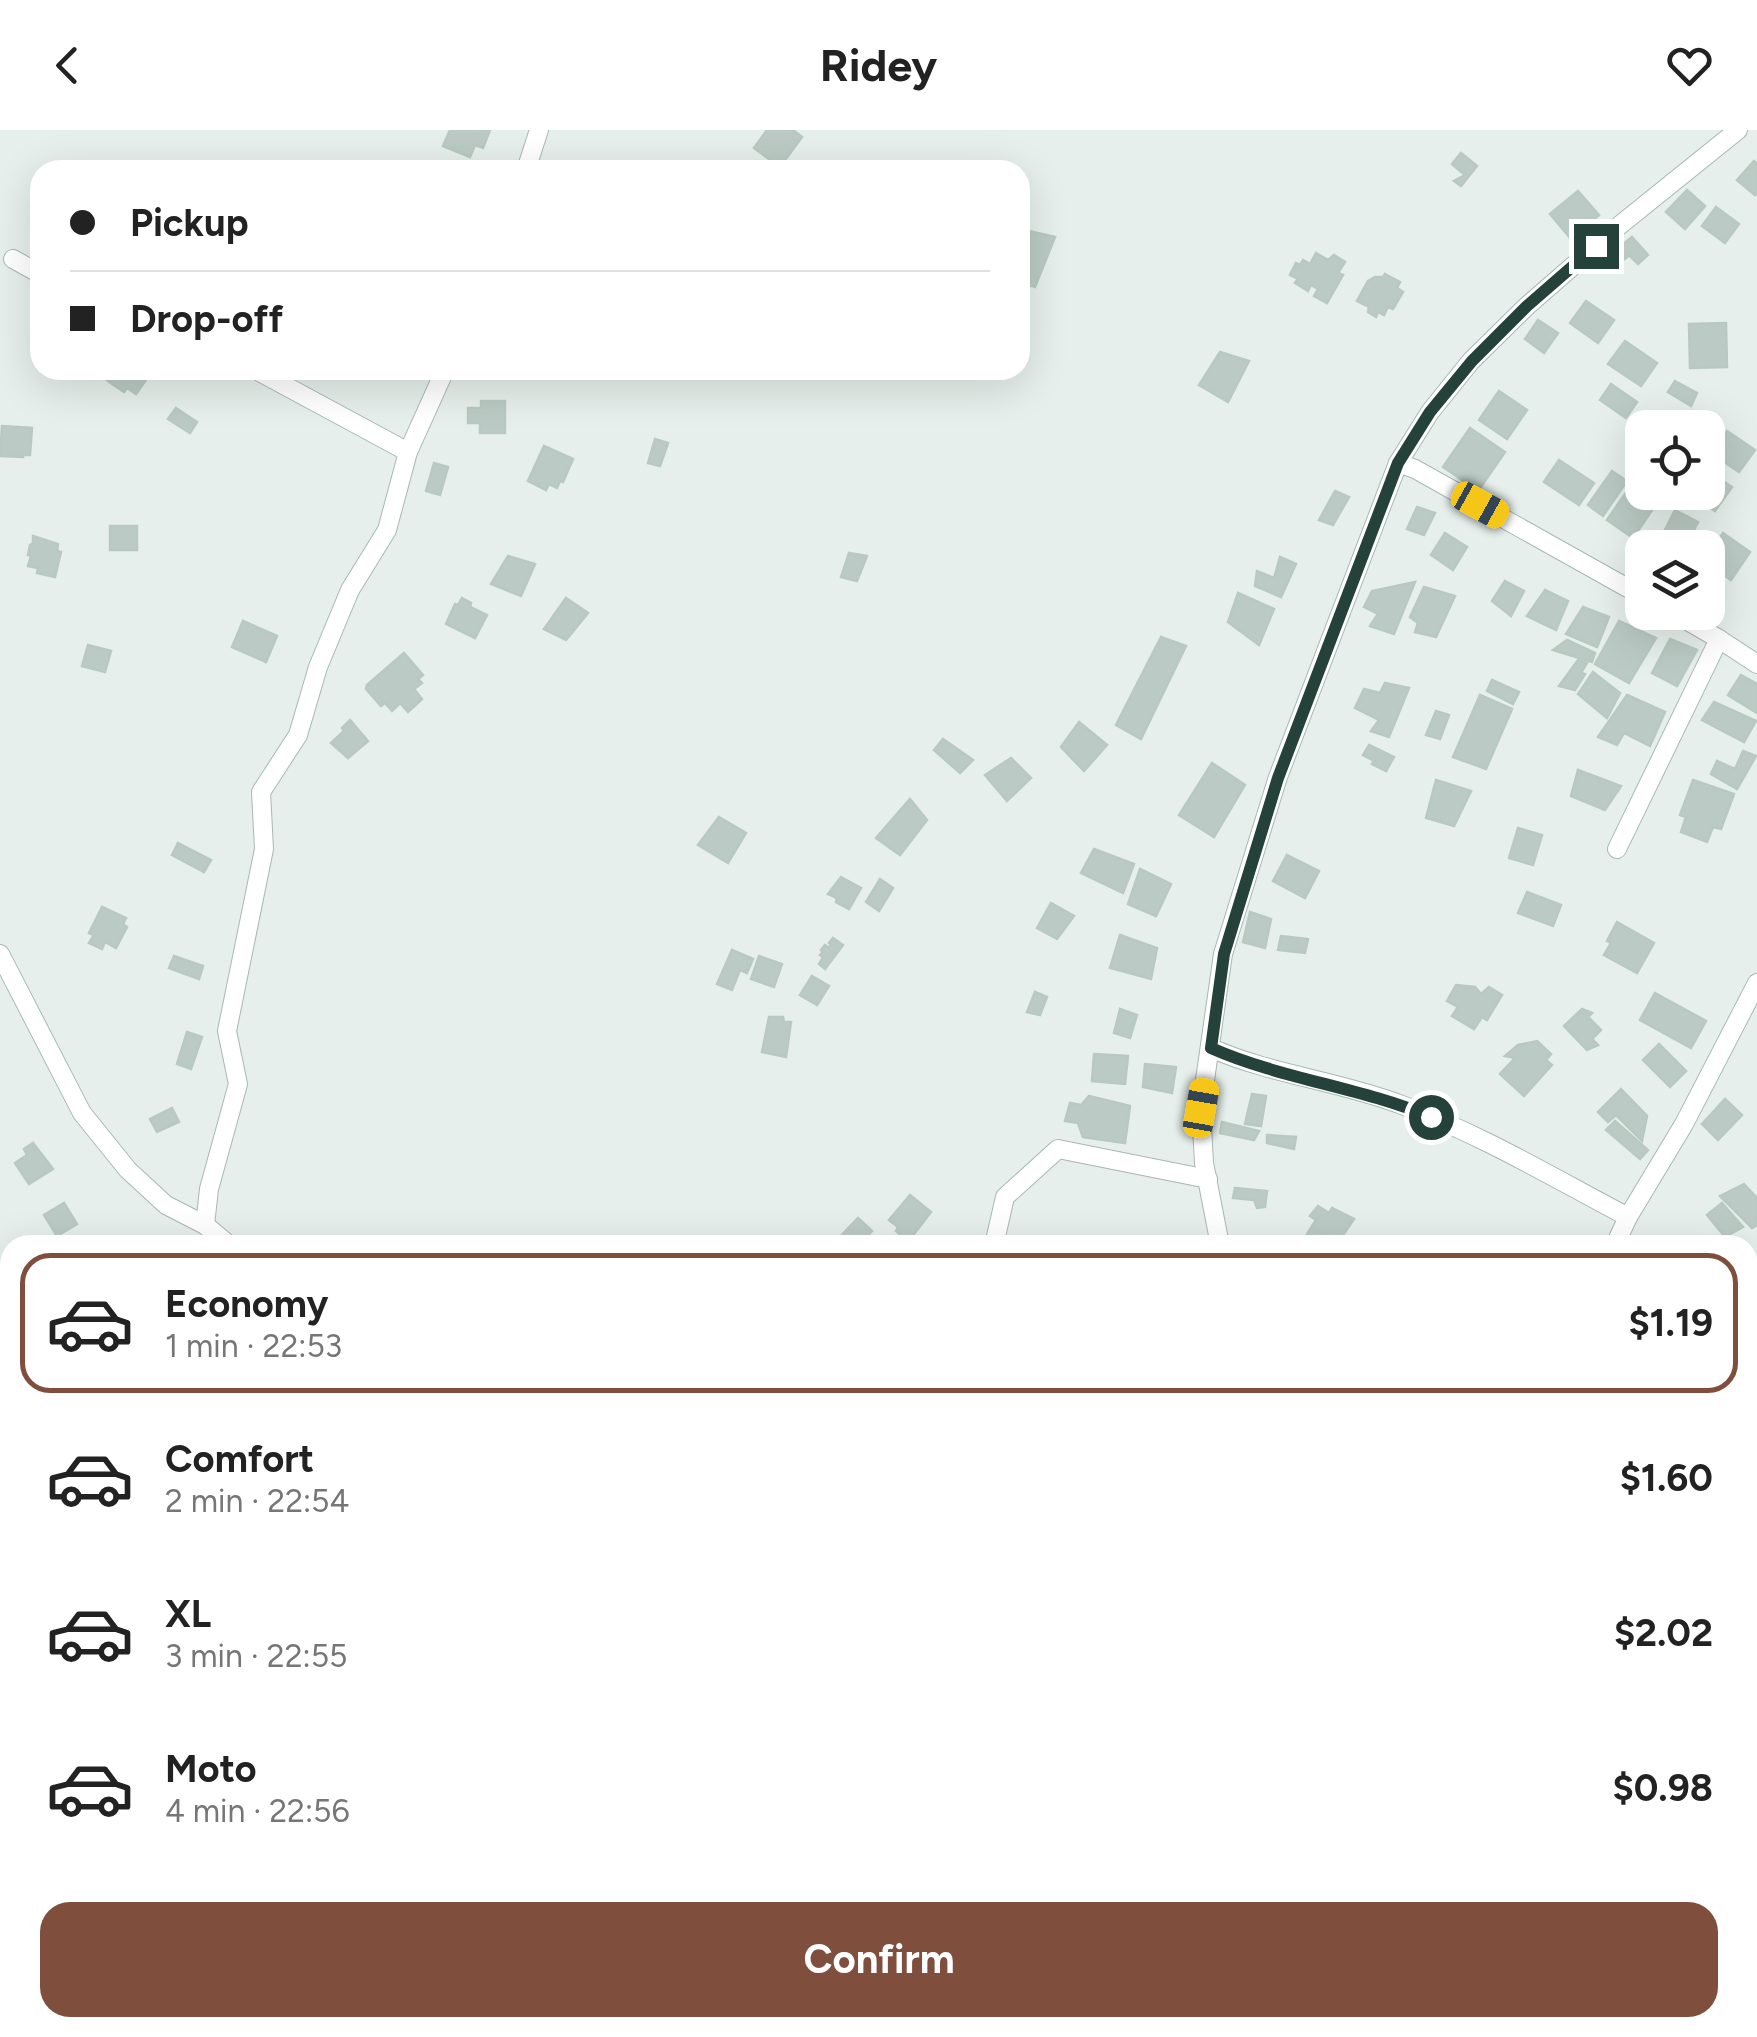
<!DOCTYPE html>
<meta charset="utf-8">
<style>
:root{--surface:#fff;--page:#f6f6f6;--text:#222;--muted:#767676;--line:#e0e0e0;--accent:#804e3d}
body{margin:0;font-family:Figtree,sans-serif;background:var(--page);color:var(--text);height:100vh;display:flex;flex-direction:column;font-size:38px;white-space:nowrap}
*{box-sizing:border-box;margin:0}
p{font-size:32px;color:var(--muted)}
.icon{flex:none;width:55px;height:55px;fill:none;stroke:currentColor;stroke-width:2;stroke-linecap:round;stroke-linejoin:round}
.map{position:relative;flex:1;overflow:hidden}
.details{position:absolute;left:0px;top:1105px;width:1758px;height:802px;display:flex;flex-direction:column;background:var(--surface);border-radius:30px 30px 0 0;box-shadow:0 10px 40px #0002}
.details>*{flex:none}
.banner{position:absolute;left:30px;top:30px;width:1000px;height:220px;border-radius:30px;box-shadow:0 10px 40px #0002;display:grid;align-content:center;height:220px;padding:0 40px;background:var(--surface)}
.buttons{position:absolute;left:1625px;top:280px;display:grid;gap:20px}
.buttons a{display:grid;place-items:center;width:100px;height:100px;border-radius:20px;background:var(--surface);box-shadow:0 10px 40px #0002;font-size:50px}
.end{position:absolute;width:45px;height:45px;margin:-22px;border:12px solid #24423a;background:#fff;box-shadow:0 0 0 5px #fff}
.from{border-radius:50%}
.car{position:absolute;width:30px;height:60px;margin:-30px -15px;border-radius:12px;box-shadow:0 0 8px 2px #0007;background:linear-gradient(#f5c518 24%,#345 0 40%,#f5c518 0 76%,#345 0 86%,#f5c518 0)}
.banner b{display:flex;align-items:center;gap:35px;height:95px;font-size:38px}
.banner b+b{border-top:2px solid var(--line)}
.banner i{width:25px;height:25px;background:var(--text)}
ul{padding:18px 0 0;list-style:none}
li{display:flex;align-items:center;gap:30px;height:140px;margin:0 20px 15px;padding:0 20px;border:5px solid transparent;border-radius:30px}
li div{flex:1}
li b{display:block;font-size:38px}
li em{font-style:normal;font-weight:700}
li.selected{border-color:var(--accent)}
li>.icon{width:90px;height:90px;stroke-width:1.5}
.action{display:flex;gap:20px;margin-top:auto;padding:20px 40px}
.action a{flex:1;height:115px;border-radius:30px;background:var(--accent);color:#fff;font-size:40px;font-weight:700;line-height:115px;text-align:center}
header{display:flex;justify-content:space-between;align-items:center;height:130px;padding:0 40px;background:var(--surface);font-size:45px;font-weight:700}
.map>svg:first-child{display:block}
</style>
<header><svg class="icon" aria-label="back" viewBox="0 0 24 24"><path d="M15 5l-7 7 7 7"/></svg>Ridey<svg class="icon" aria-label="heart" viewBox="0 0 24 24"><path d="M12 20l-8-8c-3-5 5-10 8-4 3-6 11-1 8 4z"/></svg></header>
<div class="map">
<svg width="1757" height="1907" viewBox="0 0 1757 1907">
<rect width="100%" height="100%" fill="#e6efeb"/>
<g fill="#bbcac4" stroke="#b8c9c2" stroke-width="2.5">
<polygon points="450,0 490,0 483,18 475,15 470,27 443,16"/>
<polygon points="767,0 793,0 802,7 780,37 754,18"/>
<polygon points="1461,23 1477,36 1461,56 1454,51 1465,45 1452,34"/>
<polygon points="1754,31 1757,33 1757,63 1755,65 1737,50"/>
<polygon points="1687,60 1705,76 1685,99 1666,82"/>
<polygon points="1578,61 1599,85 1571,109 1550,84"/>
<polygon points="1716,77 1739,94 1725,113 1702,96"/>
<polygon points="1020,99 1055,107 1035,157 1020,152"/>
<polygon points="1632,107 1648,125 1638,134 1629,125 1625,129 1617,119"/>
<polygon points="1316,123 1328,130 1334,125 1345,132 1338,143 1343,145 1327,173 1314,166 1318,159 1311,155 1308,161 1295,153 1298,149 1290,145 1296,133 1300,135 1303,130 1310,134"/>
<polygon points="1385,144 1400,152 1397,158 1403,162 1393,179 1388,177 1384,185 1378,182 1376,187 1368,182 1369,177 1357,171 1368,151 1375,147 1383,147"/>
<polygon points="1586,171 1614,190 1598,213 1570,193"/>
<polygon points="1538,190 1558,203 1544,223 1525,209"/>
<polygon points="1726,193 1727,237 1690,238 1689,194"/>
<polygon points="1625,211 1657,233 1641,256 1608,234"/>
<polygon points="1220,222 1249,231 1228,272 1199,255"/>
<polygon points="108,240 148,240 145,245 148,247 136,264 127,258 124,262 108,251 104,246"/>
<polygon points="1675,251 1697,263 1691,276 1668,262"/>
<polygon points="1611,254 1637,272 1626,288 1600,270"/>
<polygon points="1499,261 1527,280 1507,309 1479,290"/>
<polygon points="481,271 505,271 505,303 480,303 480,293 468,293 468,278 481,278"/>
<polygon points="176,278 197,292 190,303 168,289"/>
<polygon points="1692,281 1716,297 1708,308 1708,298 1680,298"/>
<polygon points="2,296 32,298 30,325 23,325 23,327 0,326"/>
<polygon points="1470,298 1505,322 1478,361 1443,337"/>
<polygon points="1727,301 1755,320 1739,342 1711,323"/>
<polygon points="655,309 668,313 660,336 648,333"/>
<polygon points="544,316 573,329 563,352 560,351 557,358 549,354 546,360 528,351"/>
<polygon points="1559,330 1594,353 1579,375 1544,352"/>
<polygon points="434,333 448,337 440,365 426,361"/>
<polygon points="1612,341 1627,351 1603,386 1588,375"/>
<polygon points="1708,341 1732,357 1715,381 1689,364 1708,362"/>
<polygon points="1631,355 1657,373 1633,408 1607,390"/>
<polygon points="1335,361 1349,367 1333,395 1319,390"/>
<polygon points="1417,377 1435,383 1424,405 1407,399"/>
<polygon points="1675,380 1698,392 1685,418 1656,418"/>
<rect x="110" y="396" width="27" height="24"/>
<polygon points="1445,403 1467,417 1453,440 1431,425"/>
<polygon points="1723,403 1750,422 1731,450 1708,434 1708,425"/>
<polygon points="33,406 58,414 57,421 61,422 55,447 37,443 38,438 28,436 31,426 28,425 30,415 33,413"/>
<polygon points="849,423 867,426 857,451 841,447"/>
<polygon points="508,426 535,434 521,466 491,454"/>
<polygon points="1280,427 1296,434 1281,467 1255,456 1257,441 1274,448"/>
<polygon points="1505,451 1524,461 1511,486 1492,471"/>
<polygon points="1415,452 1394,504 1370,496 1378,484 1364,477 1372,461"/>
<polygon points="1424,457 1455,466 1436,507 1415,502 1418,493 1410,487"/>
<polygon points="1545,460 1568,471 1556,500 1527,486"/>
<polygon points="1238,463 1274,479 1259,515 1228,492"/>
<polygon points="462,468 471,473 470,477 487,485 475,508 446,494 455,474 458,475"/>
<polygon points="566,468 588,483 566,510 544,499"/>
<polygon points="1583,477 1609,487 1597,517 1566,504"/>
<polygon points="243,491 277,506 266,532 232,517"/>
<polygon points="1619,491 1656,508 1629,553 1595,534"/>
<polygon points="1161,507 1186,516 1141,609 1116,595"/>
<polygon points="1670,509 1697,520 1677,556 1652,543"/>
<polygon points="1567,510 1595,523 1592,532 1553,520"/>
<polygon points="88,515 111,521 105,542 82,536"/>
<polygon points="404,523 423,545 418,549 422,553 414,559 422,569 408,582 400,573 392,581 385,573 381,576 366,559 367,555"/>
<polygon points="1578,530 1587,533 1581,543 1585,544 1575,560 1559,556"/>
<polygon points="1593,542 1620,563 1607,588 1578,564"/>
<polygon points="1741,545 1757,554 1757,583 1728,565"/>
<polygon points="1492,550 1519,562 1513,574 1487,561"/>
<polygon points="1385,553 1409,558 1389,607 1371,601 1379,590 1355,578 1364,559 1380,563"/>
<polygon points="1480,565 1512,579 1486,639 1453,627"/>
<polygon points="1627,565 1665,582 1650,616 1624,603 1617,615 1598,607"/>
<polygon points="1714,572 1756,591 1744,612 1702,590"/>
<polygon points="1436,581 1449,585 1440,609 1426,605"/>
<polygon points="350,590 368,611 348,628 331,613 344,601 342,598"/>
<polygon points="1079,592 1107,615 1084,641 1061,617"/>
<polygon points="943,609 973,630 960,643 934,620"/>
<polygon points="1369,615 1394,627 1386,641 1372,634 1374,631 1363,625"/>
<polygon points="1743,621 1756,626 1737,659 1711,644 1717,631 1735,639"/>
<polygon points="1011,628 1031,648 1007,671 985,645"/>
<polygon points="1212,633 1245,655 1214,707 1179,685"/>
<polygon points="1578,640 1621,656 1605,680 1571,666"/>
<polygon points="1436,650 1471,661 1454,696 1426,688"/>
<polygon points="1693,650 1734,664 1721,699 1713,697 1707,712 1681,702 1686,687 1680,685"/>
<polygon points="910,669 927,690 900,725 876,708"/>
<polygon points="719,687 746,703 728,733 698,715"/>
<polygon points="1518,698 1542,705 1533,735 1509,728"/>
<polygon points="178,713 211,730 204,742 172,725"/>
<polygon points="1094,719 1134,734 1123,763 1081,743"/>
<polygon points="1287,725 1319,741 1305,768 1273,751"/>
<polygon points="1140,739 1171,754 1156,786 1128,774"/>
<polygon points="841,747 861,758 849,779 836,772 837,768 828,764"/>
<polygon points="880,749 893,758 879,781 866,772"/>
<polygon points="1527,762 1561,775 1553,796 1518,783"/>
<polygon points="1051,773 1074,786 1057,809 1037,798"/>
<polygon points="102,777 126,788 123,794 127,797 116,818 105,812 102,819 89,813 94,805 89,803"/>
<polygon points="1250,782 1271,789 1265,818 1243,812"/>
<polygon points="1617,792 1654,813 1637,843 1604,825 1611,813 1607,811"/>
<polygon points="1120,805 1157,818 1151,849 1110,838"/>
<polygon points="1281,806 1308,809 1305,823 1278,820"/>
<polygon points="833,808 843,815 825,839 819,834 823,827 820,825 823,822 821,820 825,815 829,818 831,815 829,813"/>
<polygon points="732,820 753,829 747,843 740,840 732,860 717,854"/>
<polygon points="174,826 203,836 199,849 169,838"/>
<polygon points="759,826 782,834 774,857 751,849"/>
<polygon points="812,846 829,856 817,875 800,865"/>
<polygon points="1456,855 1475,857 1481,864 1489,857 1502,865 1487,890 1482,887 1474,899 1452,886 1458,877 1447,871"/>
<polygon points="1035,862 1047,867 1040,885 1027,882"/>
<polygon points="1655,863 1706,891 1691,918 1640,890"/>
<polygon points="1120,879 1137,885 1130,908 1114,903"/>
<polygon points="1582,879 1592,883 1588,887 1601,900 1592,909 1598,915 1587,920 1564,896"/>
<polygon points="769,887 783,887 784,892 791,892 786,927 762,922"/>
<polygon points="187,902 202,907 191,939 177,934"/>
<polygon points="1537,911 1551,924 1546,930 1552,935 1524,966 1500,944 1515,928 1505,926 1518,915"/>
<polygon points="1659,914 1686,941 1670,957 1643,930"/>
<polygon points="1094,924 1128,926 1125,954 1092,951"/>
<polygon points="1145,934 1176,937 1172,963 1143,957"/>
<polygon points="1621,959 1647,986 1642,1011 1616,985 1608,992 1598,982"/>
<polygon points="1252,964 1266,966 1261,996 1245,994"/>
<polygon points="1089,966 1130,976 1125,1013 1083,1007 1078,993 1065,991 1070,973 1081,975"/>
<polygon points="1725,969 1742,985 1718,1010 1702,994"/>
<polygon points="172,978 179,992 157,1002 150,989"/>
<polygon points="1615,991 1648,1020 1640,1029 1606,1000"/>
<polygon points="1222,992 1259,1001 1254,1010 1220,1003"/>
<polygon points="1267,1005 1296,1007 1294,1019 1267,1013"/>
<polygon points="33,1013 53,1039 29,1054 15,1033 27,1025 24,1019"/>
<polygon points="1744,1054 1757,1068 1757,1095 1752,1098 1720,1066"/>
<polygon points="1235,1058 1267,1061 1265,1077 1257,1078 1254,1070 1233,1068"/>
<polygon points="910,1065 931,1082 908,1112 896,1101 898,1097 889,1090"/>
<polygon points="64,1073 77,1094 57,1106 44,1085"/>
<polygon points="1722,1073 1743,1097 1725,1107 1707,1085"/>
<polygon points="1318,1076 1329,1083 1332,1078 1354,1089 1339,1111 1325,1105 1320,1110 1307,1104 1316,1090 1310,1086"/>
<polygon points="858,1088 872,1101 859,1115 847,1115 839,1108"/>
<polygon points="10,1591 10,1619 0,1620 0,1592"/>
<polygon points="10,1740 10,1777 0,1763 0,1746"/>
<polygon points="793,1898 827,1898 828,1907 795,1907"/>
<polygon points="952,1898 988,1898 991,1907 955,1907"/>
</g>
<g fill="none" stroke-linecap="round" stroke-linejoin="round">
<g stroke="#a8b8b2" stroke-width="20">
<g id="minor">
<polyline points="526,40 539,0"/>
<polyline points="13,129 40,144"/>
<polyline points="256,240 408,322"/>
<polyline points="1398,333 1415,339 1642,466"/>
<polyline points="1672,482 1719,509 1757,534"/>
<polyline points="1617,719 1719,509"/>
<polyline points="0,824 82,983 128,1040 166,1075 205,1095 229,1115"/>
<path d="M1211,918C1272,945 1340,951 1402,975C1480,1004 1554,1048 1628,1087"/>
<polyline points="205,1095 209,1059 238,954 227,901 264,719 261,662 298,605 318,537 350,460 387,400 408,322 445,240"/>
<polyline points="994,1115 1005,1067 1058,1019 1208,1049"/>
<polyline points="1220,1115 1204,1033 1201,978 1223,824 1278,647 1398,333 1430,282 1471,231 1527,176 1620,95 1738,0"/>
<polyline points="1615,1115 1628,1087 1684,994 1757,853"/>
<polyline points="0,1297 10,1297"/>
<polyline points="1748,1510 1757,1483"/>
<polyline points="1748,1560 1757,1564"/>
<polyline points="0,1860 10,1851"/>
<polyline points="478,1898 485,1907"/>
<polyline points="862,1898 864,1907"/>
<polyline points="1394,1898 1399,1907"/>
<polyline points="406,1907 411,1898"/>
<polyline points="1445,1907 1445,1898"/>
</g>
</g>
<use href="#minor" stroke="#fff" stroke-width="18"/>
</g>
<g fill="none" stroke-linecap="round" stroke-linejoin="round">
<path stroke="#24423a" stroke-width="12" d="M1431,987C1360,957 1281,949 1211,918L1224,824L1278,648L1398,333L1430,282L1472,231L1527,176L1596,116"/>
</g>
</svg>
<div class="buttons">
<a><svg class="icon" aria-label="locate" viewBox="0 0 24 24"><circle cx="12" cy="12" r="6"/><path d="M12 2v4M12 18v4M2 12h4M18 12h4"/></svg></a>
<a><svg class="icon" aria-label="layers" viewBox="0 0 24 24"><path d="M12 4l9 5-9 5-9-5zM3 14l9 5 9-5"/></svg></a>
</div>
<i class="end from" style="left:1431px;top:987px"></i>
<i class="end" style="left:1596px;top:116px"></i>
<i class="car" style="left:1480px;top:375px;rotate:119deg"></i>
<i class="car" style="left:1201px;top:978px;rotate:10deg"></i>
<div class="banner">
<b><i class="from"></i>Pickup</b>
<b><i></i>Drop-off</b>
</div>
<section class="details">
<ul>
<li class="selected"><svg class="icon" aria-label="car" viewBox="0 0 24 24"><path d="M5 17H2v-5l4-1 3-4h7l3 4 3 1v5h-3M9 17h6M6 11h13"/><circle cx="7" cy="17" r="2"/><circle cx="17" cy="17" r="2"/></svg><div><b>Economy</b><p>1 min · 22:53</p></div><em>$1.19</em></li>
<li><svg class="icon" aria-label="car" viewBox="0 0 24 24"><path d="M5 17H2v-5l4-1 3-4h7l3 4 3 1v5h-3M9 17h6M6 11h13"/><circle cx="7" cy="17" r="2"/><circle cx="17" cy="17" r="2"/></svg><div><b>Comfort</b><p>2 min · 22:54</p></div><em>$1.60</em></li>
<li><svg class="icon" aria-label="car" viewBox="0 0 24 24"><path d="M5 17H2v-5l4-1 3-4h7l3 4 3 1v5h-3M9 17h6M6 11h13"/><circle cx="7" cy="17" r="2"/><circle cx="17" cy="17" r="2"/></svg><div><b>XL</b><p>3 min · 22:55</p></div><em>$2.02</em></li>
<li><svg class="icon" aria-label="car" viewBox="0 0 24 24"><path d="M5 17H2v-5l4-1 3-4h7l3 4 3 1v5h-3M9 17h6M6 11h13"/><circle cx="7" cy="17" r="2"/><circle cx="17" cy="17" r="2"/></svg><div><b>Moto</b><p>4 min · 22:56</p></div><em>$0.98</em></li>
</ul>
<div class="action"><a>Confirm</a></div>
</section>
</div>
